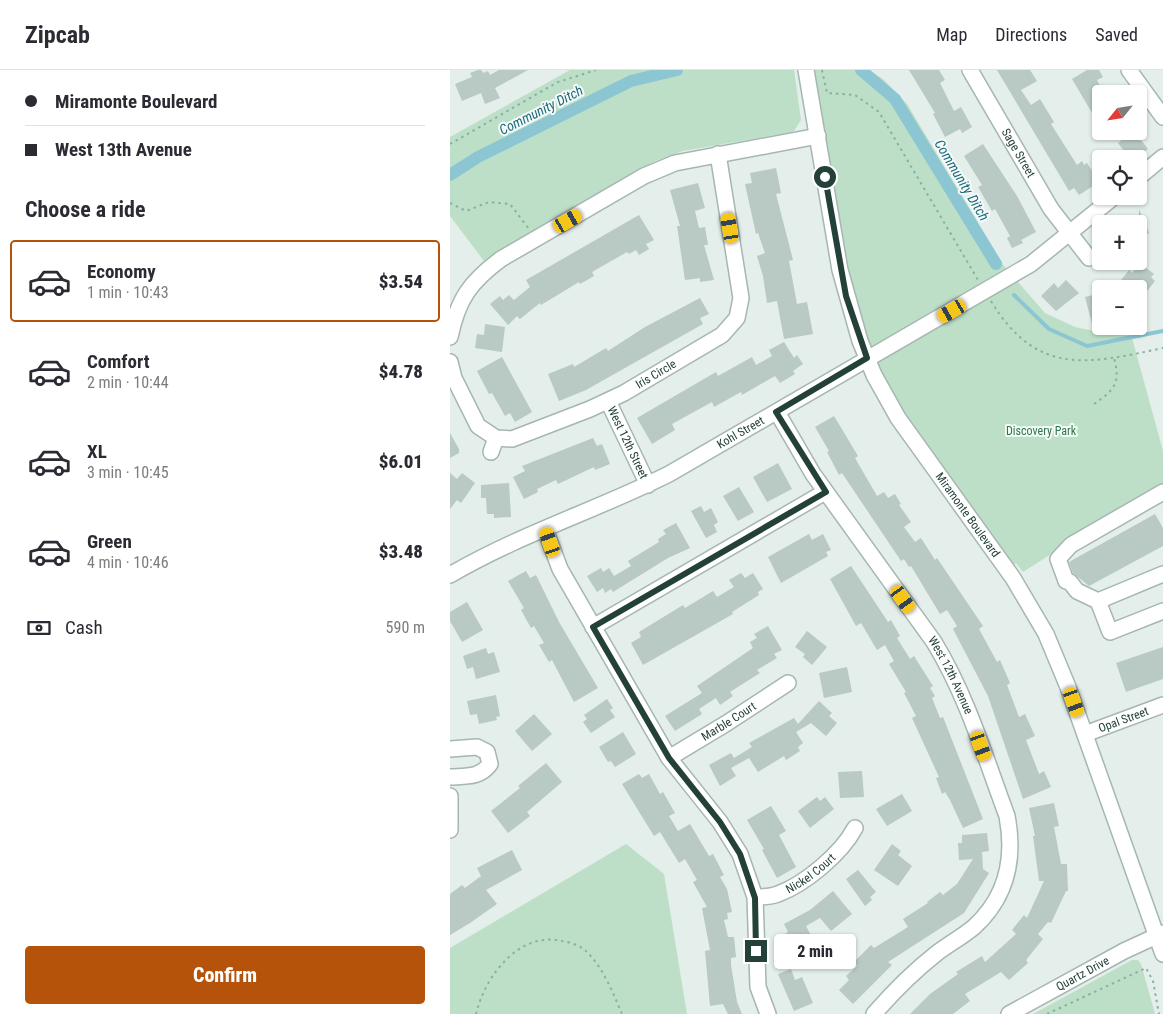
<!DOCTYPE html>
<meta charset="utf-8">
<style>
:root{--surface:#fff;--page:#f2f2f3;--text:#2b2b33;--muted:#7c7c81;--line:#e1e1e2;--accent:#b45309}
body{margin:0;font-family:"Roboto Condensed",sans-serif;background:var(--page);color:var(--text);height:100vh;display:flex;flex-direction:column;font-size:19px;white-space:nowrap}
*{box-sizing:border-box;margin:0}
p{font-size:16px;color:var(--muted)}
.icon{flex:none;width:28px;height:28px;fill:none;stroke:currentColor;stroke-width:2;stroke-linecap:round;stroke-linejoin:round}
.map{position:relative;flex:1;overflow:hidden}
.drawer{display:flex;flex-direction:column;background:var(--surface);width:450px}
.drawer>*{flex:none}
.banner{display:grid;align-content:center;height:110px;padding:0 25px;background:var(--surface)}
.needle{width:32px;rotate:240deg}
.tools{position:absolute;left:642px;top:15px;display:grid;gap:10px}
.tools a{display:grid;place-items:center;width:55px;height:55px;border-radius:5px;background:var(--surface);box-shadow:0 1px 4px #0004;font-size:25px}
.end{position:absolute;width:22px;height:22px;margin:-11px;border:6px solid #234039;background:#fff;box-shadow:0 0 0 2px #fff}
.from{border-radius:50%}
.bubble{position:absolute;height:35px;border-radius:5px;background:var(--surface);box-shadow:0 1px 4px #0004;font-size:16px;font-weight:800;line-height:35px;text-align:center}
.car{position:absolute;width:15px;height:30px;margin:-15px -8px;border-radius:6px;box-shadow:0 0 4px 1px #0007;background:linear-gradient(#f5c518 24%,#345 0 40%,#f5c518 0 76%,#345 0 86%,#f5c518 0)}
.banner b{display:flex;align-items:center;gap:18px;height:48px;font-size:19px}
.banner b+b{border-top:1px solid var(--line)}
.banner i{width:12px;height:12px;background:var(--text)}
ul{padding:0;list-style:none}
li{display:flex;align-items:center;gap:15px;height:82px;margin:0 10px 8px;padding:0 15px;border:2px solid transparent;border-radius:5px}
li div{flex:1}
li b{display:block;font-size:19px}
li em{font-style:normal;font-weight:800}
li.selected{border-color:var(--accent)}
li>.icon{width:45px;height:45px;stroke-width:1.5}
h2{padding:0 25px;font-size:22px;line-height:60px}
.pay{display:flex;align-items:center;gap:12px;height:55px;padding:0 25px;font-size:19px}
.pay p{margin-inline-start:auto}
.primary-button{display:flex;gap:10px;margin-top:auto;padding:10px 25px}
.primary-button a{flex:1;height:58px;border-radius:5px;background:var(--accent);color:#fff;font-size:20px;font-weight:800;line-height:58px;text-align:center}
header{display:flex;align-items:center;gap:30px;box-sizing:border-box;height:70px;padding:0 25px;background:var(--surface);border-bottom:1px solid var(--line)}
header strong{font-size:24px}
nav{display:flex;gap:28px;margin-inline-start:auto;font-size:18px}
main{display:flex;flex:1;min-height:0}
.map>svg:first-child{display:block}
</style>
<header>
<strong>Zipcab</strong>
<nav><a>Map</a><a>Directions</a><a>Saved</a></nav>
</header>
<main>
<section class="drawer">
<div class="banner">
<b><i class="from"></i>Miramonte Boulevard</b>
<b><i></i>West 13th Avenue</b>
</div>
<h2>Choose a ride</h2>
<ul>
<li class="selected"><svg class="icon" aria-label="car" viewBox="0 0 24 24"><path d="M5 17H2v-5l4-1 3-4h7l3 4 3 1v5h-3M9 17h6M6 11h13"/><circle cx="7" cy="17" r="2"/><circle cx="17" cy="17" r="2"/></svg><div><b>Economy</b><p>1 min · 10:43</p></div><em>$3.54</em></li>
<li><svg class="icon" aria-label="car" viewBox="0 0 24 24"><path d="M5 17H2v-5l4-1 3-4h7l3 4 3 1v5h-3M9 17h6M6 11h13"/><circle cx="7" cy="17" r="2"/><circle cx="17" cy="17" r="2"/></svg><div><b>Comfort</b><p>2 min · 10:44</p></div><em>$4.78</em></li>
<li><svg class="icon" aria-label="car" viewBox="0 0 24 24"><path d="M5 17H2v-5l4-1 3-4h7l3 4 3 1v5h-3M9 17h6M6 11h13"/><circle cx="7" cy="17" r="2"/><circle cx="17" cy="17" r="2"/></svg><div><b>XL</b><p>3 min · 10:45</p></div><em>$6.01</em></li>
<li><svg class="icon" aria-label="car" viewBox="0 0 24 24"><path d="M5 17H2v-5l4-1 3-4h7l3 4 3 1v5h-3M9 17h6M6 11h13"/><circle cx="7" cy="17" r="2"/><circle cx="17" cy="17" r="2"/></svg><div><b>Green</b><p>4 min · 10:46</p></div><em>$3.48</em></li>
</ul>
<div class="pay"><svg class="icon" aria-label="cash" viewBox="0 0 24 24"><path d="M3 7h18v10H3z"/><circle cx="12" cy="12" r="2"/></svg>Cash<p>590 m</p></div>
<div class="primary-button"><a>Confirm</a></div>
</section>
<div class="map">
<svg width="713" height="944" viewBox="0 0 713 944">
<rect width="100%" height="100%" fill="#e4eeea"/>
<g fill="#bddfc7">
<polygon points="120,0 344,0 351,50 344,61 337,63 233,81 205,91 34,191 0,146 0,67"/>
<polygon points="356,0 419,0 433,9 457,34 554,196 595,243 625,257 644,261 659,261 679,257 713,381 713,419 639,460 573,502 566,493 558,502 481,397 410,271"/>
<polygon points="176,774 214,804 237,944 0,944 0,878"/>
<polygon points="682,890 688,890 691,894 705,944 583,944"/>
</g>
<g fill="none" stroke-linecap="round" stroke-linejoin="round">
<polyline stroke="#8cc6d3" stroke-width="4" points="564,225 599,259 637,276 713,261"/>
<g stroke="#8cc6d3" stroke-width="12">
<polyline points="411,0 445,29 546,194"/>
<polyline points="0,105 28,87 181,11 227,0"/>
</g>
</g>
<g fill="#b9c9c3">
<polygon points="28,0 31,0 33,3 38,1 40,5 49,0 78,0 45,18 50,28 35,34 31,23 12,31 5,14 22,7 20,3"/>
<polygon points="459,0 489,0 495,10 490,13 504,41 511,37 522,57 512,63 510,59 495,67 483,44 485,43"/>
<polygon points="547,0 580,0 587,11 571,20 581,35 590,29 604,52 601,54 627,95 632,91 634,95 637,93 649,112 629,125 624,118 619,121"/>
<polygon points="637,0 649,0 653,7 647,10 651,18 651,58 622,9"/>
<polygon points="675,61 690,61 695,67 691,70 698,79 684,89 680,89 668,73 678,65"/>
<polygon points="533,74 567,126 586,162 571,170 573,173 562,178 557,168 560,166 545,139 542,141 528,117 532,115 514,86"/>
<polygon points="326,98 331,123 326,124 343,190 339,191 347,234 357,232 363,264 334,269 327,231 317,233 313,206 307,186 315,183 308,163 306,164 295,114 302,113 300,103"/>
<polygon points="248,113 255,138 245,141 249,158 255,157 258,175 254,175 264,210 250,212 250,208 235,210 227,156 230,156 220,120"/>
<polygon points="689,139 699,163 689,167"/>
<polygon points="189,145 204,170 196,174 199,179 189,185 186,180 179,184 177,182 142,202 144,206 130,214 129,212 91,235 90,233 70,249 67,246 58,255 40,234 50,226 53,230 59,225 64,230 80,217 76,210"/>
<polygon points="690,193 704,204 701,207 705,211 693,226 689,222 689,219 674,219 668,214 679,200 682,203"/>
<polygon points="616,210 629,223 606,241 591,226 604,213 608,218"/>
<polygon points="651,223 651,252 642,254 635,227"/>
<polygon points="250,228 259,244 250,248 253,254 136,320 109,331 98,304 123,294 124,297 156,278 158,281 195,257"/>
<polygon points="35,254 55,257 52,282 25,278 27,264 34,265"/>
<polygon points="334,272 344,288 347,285 353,294 343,301 345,304 330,313 325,306 292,325 291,322 264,337 262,332 222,354 225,360 202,374 187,348 266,302 268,306 302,287 306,295 322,286 319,280"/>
<polygon points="52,287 82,342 65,352 60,343 55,346 42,323 39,324 27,301"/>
<polygon points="384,346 408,386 405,388 427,426 434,422 438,428 445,424 451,434 449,435 461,452 454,457 465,472 471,468 485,490 487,488 533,556 529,559 547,592 550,590 560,613 557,615 569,647 575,644 585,666 576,670 589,704 594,701 601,717 573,729 538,626 503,559 507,556 497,540 490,544 461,496 459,497 454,489 451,491 392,403 389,405 377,382 379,381 365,357"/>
<polygon points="0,363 9,379 9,383 0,388"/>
<polygon points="143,368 147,376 152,374 160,394 145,400 144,397 108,414 106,410 87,419 88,422 74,429 63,407 75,401 72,396"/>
<polygon points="328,393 342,419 317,432 303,407"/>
<polygon points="0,403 7,409 12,403 25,413 11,433 7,430 0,439"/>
<polygon points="59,413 61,447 44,448 44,444 37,444 36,428 31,428 31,415"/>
<polygon points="289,417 304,442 288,451 273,426"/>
<polygon points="251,436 254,442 261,438 268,452 264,455 267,462 256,468 241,441"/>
<polygon points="705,444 713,458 713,476 639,516 623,503 619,492"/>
<polygon points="226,453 240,478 218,488 163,522 161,519 155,523 153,518 147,522 137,506 151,498 153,502 159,498 164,506 181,496 178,491 209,472 208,469 216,464 213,460"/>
<polygon points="359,464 362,470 373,464 381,480 376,482 378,486 331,513 318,487"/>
<polygon points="401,496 438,552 441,550 450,566 447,568 460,589 464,586 483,616 480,618 485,626 482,628 490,648 493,647 533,749 513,758 500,730 495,722 492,724 486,708 489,707 462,648 466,646 454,623 456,622 439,594 444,591 435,575 427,580 411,553 406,556 380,509"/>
<polygon points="76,501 80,508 86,505 109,552 148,618 124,632 102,590 99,592 89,575 94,573 84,556 81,558 71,540 74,538 58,511"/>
<polygon points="291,503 295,508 303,503 313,519 308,522 309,525 282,542 283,544 193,595 181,573 191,567 189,562 233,535 235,538 263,521 267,527 284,517 279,510"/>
<polygon points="17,532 33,560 12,572 0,551 0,542"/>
<polygon points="318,556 332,580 324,584 327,588 307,600 310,603 280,622 283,626 270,635 266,628 249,639 252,644 225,661 215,646 252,623 247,616 303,578 300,572 307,568 304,564"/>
<polygon points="357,561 377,577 362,595 353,587 355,584 345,577"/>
<polygon points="713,577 713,609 676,622 666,593"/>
<polygon points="36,578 38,584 44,582 50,602 26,609 23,597 17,599 13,586"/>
<polygon points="397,597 402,622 374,628 369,603"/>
<polygon points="46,625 50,646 46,647 47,650 29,654 27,644 20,645 17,631"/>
<polygon points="157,629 163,638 160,640 165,647 141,663 133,652 137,649 134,645"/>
<polygon points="369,631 382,643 379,646 387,653 376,666 361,653 346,662 353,673 348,677 350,681 336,690 334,686 308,702 299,688 281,698 286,706 270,716 259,695 281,683 284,688 302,677 299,673 344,648 348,654"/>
<polygon points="84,644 102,664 82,681 65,661"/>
<polygon points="173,662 186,684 165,697 161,691 158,692 149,677"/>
<polygon points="96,693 112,712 77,742 80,746 58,763 41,741 70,718 68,716"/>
<polygon points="412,701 414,727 390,728 388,702"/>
<polygon points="189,704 192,708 199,704 210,724 213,722 225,743 219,746 228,761 240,754 259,786 263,784 274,805 270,807 277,819 282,842 277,843 278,849 274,850 278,867 284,867 286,887 281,888 281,895 287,932 292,944 278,944 273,934 260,936 255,881 260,880 252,838 257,837 243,812 247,810 235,789 229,793 210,762 204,766 172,714"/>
<polygon points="452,724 462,741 437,756 426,739"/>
<polygon points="367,727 370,731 375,727 384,739 360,758 348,741"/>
<polygon points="604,733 609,756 604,757 611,794 617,794 618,821 616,821 601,853 598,852 588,864 593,869 576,890 578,893 559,910 551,902 515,924 520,931 503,944 460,944 480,924 508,904 506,902 532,886 535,892 566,864 562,860 574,845 577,848 594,811 589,811 583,766 585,766 579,738"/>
<polygon points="321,736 336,761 329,765 346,797 327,808 312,780 314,779 297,750"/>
<polygon points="537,763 539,781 532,782 533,799 539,803 514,843 438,892 442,895 403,934 389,920 399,910 396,906 407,896 404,892 421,875 424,878 458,857 453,849 478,833 477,832 490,822 493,825 507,814 523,789 509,790 508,773 512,773 512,765"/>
<polygon points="442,774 451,781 448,785 462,796 448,816 424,800"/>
<polygon points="62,780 72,800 36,820 47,834 20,853 0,865 0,824 12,815 15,818 31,806 27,798"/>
<polygon points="408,800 426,822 420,827 422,830 415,836 396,809"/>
<polygon points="383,821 402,844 381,861 370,848 356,856 365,873 343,885 333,865 338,862 334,854 360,840"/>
<polygon points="341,899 345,910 352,907 363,933 344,941 328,904"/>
</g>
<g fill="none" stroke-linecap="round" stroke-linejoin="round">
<g stroke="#a6b6b1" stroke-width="18">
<g id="minor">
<path id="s1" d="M356,0L390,200L410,271L424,305L448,348L563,508L596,564L618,617L713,884"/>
<path id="s2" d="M520,0L601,139L639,188"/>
<polyline points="679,0 713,47"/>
<polyline points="689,107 713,87"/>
<path d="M0,267C8,229 20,212 51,189L194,106L225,93L368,66"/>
<path id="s3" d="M0,292L4,308L28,356L46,368L62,369L140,339L174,323L272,265L287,248L291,228L268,84"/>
<path id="s4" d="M158,331L198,415"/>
<path id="s5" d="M327,342L363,404L484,572C517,626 535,687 557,746C565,788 557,827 524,857C512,867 499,874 487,883C464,901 443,922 424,944"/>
<polyline points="41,382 46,368"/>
<polyline points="95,459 110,499 219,688 270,752 290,784 305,827 308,917 318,944"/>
<polyline points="713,504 648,531 660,562 713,541"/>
<path id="s6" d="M0,505C70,464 147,440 219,404L581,194L665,126"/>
<polyline points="648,531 627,521 620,512 616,511 608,489 621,475 713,422"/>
<polyline points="143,557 375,422"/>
<path id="s7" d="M635,664L713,635"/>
<path d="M0,679L27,677L37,682L40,694C30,708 16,706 0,707"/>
<path id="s8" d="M219,688L277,653L338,613"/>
<polyline points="0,726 0,760"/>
<path id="s9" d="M305,827C312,827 321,827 328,824C355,814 391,784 405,758"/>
<path id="s10" d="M559,944L674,881L713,863"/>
</g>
</g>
<g stroke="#84b2a5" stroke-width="2" stroke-dasharray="2.5 4" stroke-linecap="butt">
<polyline points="372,0 377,23 405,25 429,42 528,210"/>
<polyline points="0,74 108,12 146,0"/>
<polyline points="0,133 16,141 39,132 60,134 79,159"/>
<path d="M541,231C587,307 638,294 713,278"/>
<path d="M644,334C664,320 671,314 664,288"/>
<path d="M26,944C35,906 69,861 112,871C120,872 131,876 136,881C153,897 163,923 172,944"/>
<polyline points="597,944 696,898 703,911 709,944"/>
</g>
<use href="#minor" stroke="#fff" stroke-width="15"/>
</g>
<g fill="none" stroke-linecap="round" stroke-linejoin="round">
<polyline stroke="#234039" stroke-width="6" points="306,881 305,828 290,784 270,752 219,688 143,557 376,422 326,342 417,288 396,226 375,107"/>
</g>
<g text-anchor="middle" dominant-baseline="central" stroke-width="4" stroke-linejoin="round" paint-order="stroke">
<g font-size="12" fill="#234039" stroke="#f5faf8">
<text stroke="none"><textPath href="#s2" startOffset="96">Sage Street</textPath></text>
<text stroke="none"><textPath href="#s3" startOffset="266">Iris Circle</textPath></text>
<text stroke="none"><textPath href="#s6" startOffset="324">Kohl Street</textPath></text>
<text stroke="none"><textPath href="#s4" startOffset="46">West 12th Street</textPath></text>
<text stroke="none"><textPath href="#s1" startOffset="482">Miramonte Boulevard</textPath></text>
<text stroke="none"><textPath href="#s5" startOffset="316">West 12th Avenue</textPath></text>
<text stroke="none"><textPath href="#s7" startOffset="41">Opal Street</textPath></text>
<text stroke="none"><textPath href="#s8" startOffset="70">Marble Court</textPath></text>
<text stroke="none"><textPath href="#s9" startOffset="62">Nickel Court</textPath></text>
<text stroke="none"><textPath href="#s10" startOffset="84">Quartz Drive</textPath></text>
</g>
<g font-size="12" fill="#2c784c" stroke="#f5faf8">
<text x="591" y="361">Discovery Park</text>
</g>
<g font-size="14" font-style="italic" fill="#1c6a7d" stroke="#f5faf8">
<text transform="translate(91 40) rotate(-27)">Community Ditch</text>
<text transform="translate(512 110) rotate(59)">Community Ditch</text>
</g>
</g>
</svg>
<div class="tools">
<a><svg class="needle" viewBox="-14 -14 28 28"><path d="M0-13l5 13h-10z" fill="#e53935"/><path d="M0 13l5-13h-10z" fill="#7c7c81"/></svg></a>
<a><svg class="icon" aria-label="locate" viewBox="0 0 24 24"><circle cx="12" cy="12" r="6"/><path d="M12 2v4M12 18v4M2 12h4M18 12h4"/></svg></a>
<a>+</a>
<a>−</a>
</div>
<i class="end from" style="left:375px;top:107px"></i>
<i class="end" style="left:306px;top:881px"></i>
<div class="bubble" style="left:324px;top:864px;width:82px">2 min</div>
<i class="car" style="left:118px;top:151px;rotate:60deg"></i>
<i class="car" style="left:280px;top:158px;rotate:350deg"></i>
<i class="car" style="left:502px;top:241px;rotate:240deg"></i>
<i class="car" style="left:100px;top:472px;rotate:341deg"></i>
<i class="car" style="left:453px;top:529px;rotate:144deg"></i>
<i class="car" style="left:624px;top:632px;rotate:160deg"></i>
<i class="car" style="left:531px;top:676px;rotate:160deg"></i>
</div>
</main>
